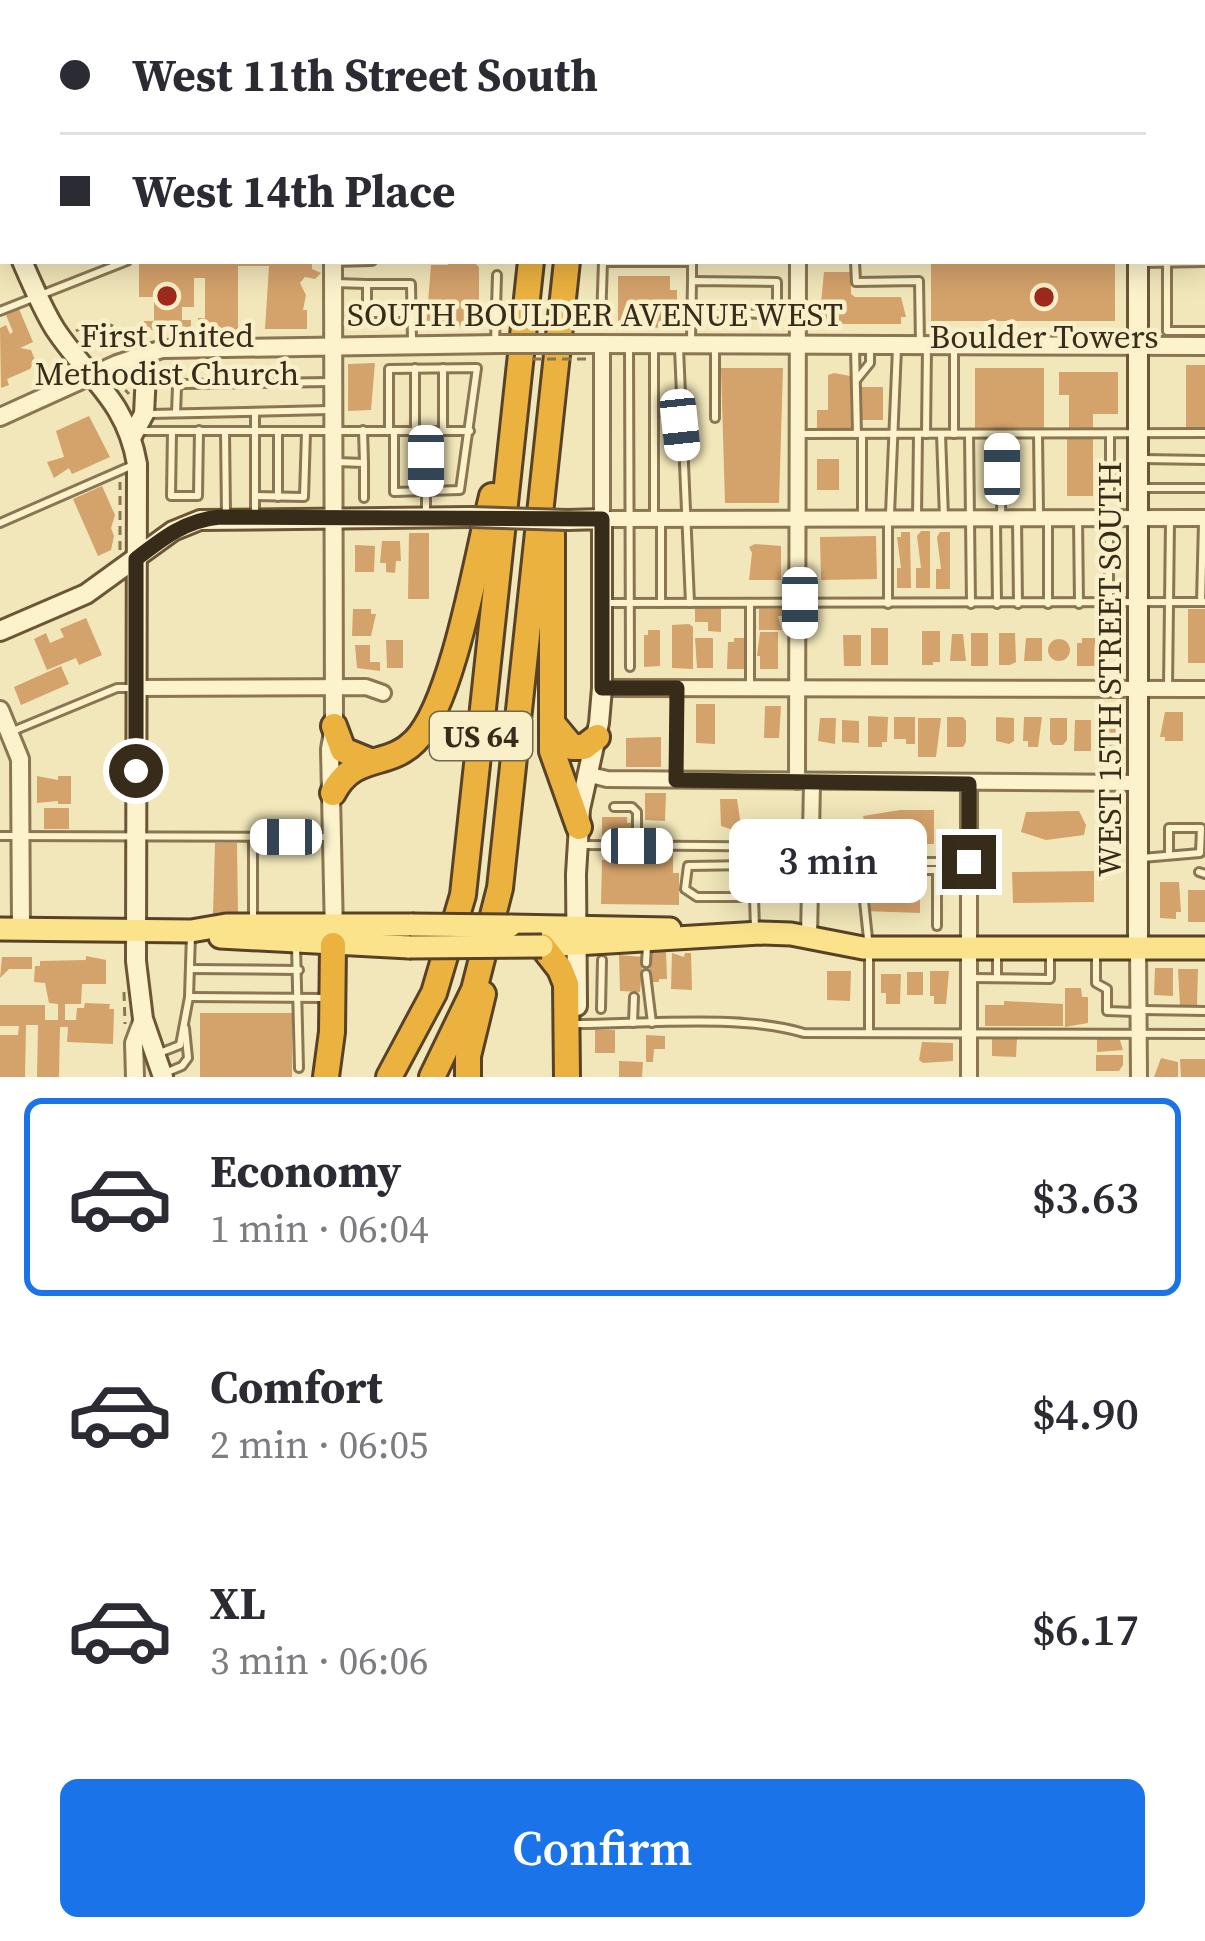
<!DOCTYPE html>
<meta charset="utf-8">
<style>
:root{--surface:#fff;--page:#f7f7f7;--text:#2b2b33;--muted:#7c7c81;--line:#e1e1e2;--accent:#1a73e8}
body{margin:0;font-family:"Source Serif 4",serif;background:var(--page);color:var(--text);height:100vh;display:flex;flex-direction:column;font-size:45px;white-space:nowrap}
*{box-sizing:border-box;margin:0}
p{font-size:39px;color:var(--muted)}
.icon{flex:none;width:66px;height:66px;fill:none;stroke:currentColor;stroke-width:2;stroke-linecap:round;stroke-linejoin:round}
.map{position:relative;height:1077px;overflow:hidden}
.drawer{display:flex;flex-direction:column;background:var(--surface);flex:1}
.drawer>*{flex:none}
.hud{position:absolute;left:0px;top:0px;width:1206px;height:264px;box-shadow:0 6px 30px #0003;display:grid;align-content:center;height:264px;padding:0 60px;background:var(--surface)}
.end{position:absolute;width:54px;height:54px;margin:-27px;border:15px solid #372b19;background:#fff;box-shadow:0 0 0 6px #fff}
.from{border-radius:50%}
.bubble{position:absolute;height:84px;border-radius:18px;background:var(--surface);box-shadow:0 6px 30px #0003;font-size:39px;font-weight:600;line-height:84px;text-align:center}
.car{position:absolute;width:36px;height:72px;margin:-36px -18px;border-radius:15px;box-shadow:0 0 9px 3px #0007;background:linear-gradient(#fff 24%,#345 0 40%,#fff 0 76%,#345 0 86%,#fff 0)}
.hud b{display:flex;align-items:center;gap:42px;height:114px;font-size:45px}
.hud b+b{border-top:3px solid var(--line)}
.hud i{width:30px;height:30px;background:var(--text)}
ul{padding:21px 0 0;list-style:none}
li{display:flex;align-items:center;gap:36px;height:198px;margin:0 24px 18px;padding:0 36px;border:6px solid transparent;border-radius:18px}
li div{flex:1}
li b{display:block;font-size:45px}
li em{font-style:normal;font-weight:600}
li.current{border-color:var(--accent)}
li>.icon{width:108px;height:108px;stroke-width:1.5}
.action{display:flex;gap:24px;margin-top:auto;padding:24px 60px}
.action a{flex:1;height:138px;border-radius:18px;background:var(--accent);color:#fff;font-size:48px;font-weight:600;line-height:138px;text-align:center}
.map>svg:first-child{display:block}
</style>
<div class="map">
<svg width="1205" height="1077" viewBox="0 0 1205 1077">
<rect width="100%" height="100%" fill="#f2e7ba"/>
<g fill="#d4a26b">
<polygon points="139,261 312,261 312,269 321,273 315,279 305,277 300,283 306,295 303,310 307,310 307,329 265,329 269,266 238,266 238,331 205,331 205,325 198,325 198,318 205,318 205,278 194,278 194,307 182,307 182,320 191,320 191,330 143,330 144,321 154,321 154,297 139,297"/>
<polygon points="448,261 473,261 479,267 479,326 426,327 431,265 448,265"/>
<rect x="931" y="261" width="184" height="60"/>
<polygon points="824,272 851,272 851,294 855,297 901,297 906,317 901,317 901,324 826,324 820,314"/>
<polygon points="618,276 670,276 670,290 677,290 677,313 670,313 670,328 618,327"/>
<polygon points="19,309 33,342 20,348 31,350 35,360 30,369 7,379 9,385 1,388 0,328 6,325 10,334 13,332 6,315"/>
<polygon points="375,363 371,410 348,411 348,364"/>
<rect x="1186" y="365" width="19" height="64"/>
<polygon points="721,368 783,368 779,503 725,503"/>
<polygon points="975,368 1044,368 1044,428 975,429"/>
<polygon points="1059,372 1118,372 1118,414 1093,414 1093,429 1069,429 1069,395 1059,395"/>
<polygon points="834,373 850,376 851,431 817,430 817,410 828,410 828,375"/>
<rect x="860" y="387" width="23" height="33"/>
<polygon points="89,416 110,457 72,474 69,468 54,478 47,462 64,457 56,431"/>
<rect x="1067" y="439" width="26" height="57"/>
<rect x="817" y="459" width="22" height="31"/>
<polygon points="102,486 115,515 111,528 114,536 111,550 98,556 73,499"/>
<polygon points="921,531 930,531 930,588 916,588 916,568 921,568 917,536"/>
<polygon points="901,532 910,532 911,588 897,588 897,568 901,568 897,537 901,537"/>
<polygon points="940,532 950,532 950,589 936,589 936,569 941,569 937,537"/>
<polygon points="409,533 429,533 429,599 408,599"/>
<polygon points="876,536 877,579 821,580 820,537"/>
<polygon points="382,541 400,541 401,561 396,561 395,573 386,572 386,563 380,563"/>
<polygon points="755,544 781,546 781,580 749,580 752,553 749,547"/>
<polygon points="355,545 375,546 374,572 355,572"/>
<polygon points="695,607 721,608 721,632 708,631 708,622 695,622"/>
<polygon points="353,609 371,609 371,614 376,614 371,636 352,636"/>
<polygon points="759,609 783,609 783,616 778,616 782,630 759,630"/>
<rect x="1188" y="609" width="17" height="54"/>
<polygon points="86,618 102,655 79,665 76,658 47,670 34,639 46,633 50,643 64,637 60,629"/>
<polygon points="689,624 693,627 693,669 672,668 672,625"/>
<rect x="871" y="628" width="17" height="37"/>
<polygon points="648,630 660,630 660,666 644,667 644,635 648,635"/>
<polygon points="922,631 940,631 940,662 933,662 933,665 922,665"/>
<polygon points="760,632 778,632 778,669 760,669 760,656 757,656"/>
<rect x="971" y="633" width="17" height="33"/>
<polygon points="999,633 1015,633 1016,662 1010,665 999,665"/>
<polygon points="952,634 963,634 966,661 950,661"/>
<polygon points="843,635 861,635 861,666 844,666"/>
<polygon points="695,638 713,638 713,668 697,668"/>
<polygon points="734,638 746,638 744,669 727,669 728,642 734,642"/>
<polygon points="1026,638 1042,638 1042,661 1024,661"/>
<polygon points="1082,638 1095,638 1095,666 1077,666 1077,643 1082,643"/>
<circle cx="1059" cy="650" r="11"/>
<polygon points="386,640 403,640 403,668 387,668"/>
<polygon points="355,645 370,645 370,662 380,662 380,671 357,668"/>
<polygon points="61,666 69,684 21,705 14,687"/>
<polygon points="696,704 715,704 715,744 696,743"/>
<polygon points="765,706 781,706 779,738 764,738"/>
<polygon points="1165,712 1183,712 1183,741 1165,741 1165,737 1160,737"/>
<polygon points="868,716 888,717 887,742 882,742 882,747 868,747"/>
<polygon points="894,717 915,717 915,744 906,744 906,739 894,739"/>
<polygon points="947,717 963,717 966,721 966,742 963,747 947,747"/>
<polygon points="996,717 1014,718 1014,741 1009,744 996,741"/>
<polygon points="1024,717 1042,717 1038,747 1028,747 1028,741 1023,741"/>
<polygon points="820,718 836,718 835,744 818,741"/>
<polygon points="918,718 941,718 936,757 918,757"/>
<polygon points="1050,718 1067,718 1067,740 1063,745 1053,745 1050,741"/>
<polygon points="842,720 859,721 859,743 842,742"/>
<polygon points="1075,720 1091,720 1091,751 1074,751"/>
<polygon points="1098,722 1120,722 1120,744 1109,746 1109,752 1098,752"/>
<polygon points="661,737 661,767 626,767 626,738"/>
<polygon points="37,776 58,780 58,776 71,776 71,804 58,804 58,801 37,803"/>
<polygon points="645,793 666,793 665,821 645,820"/>
<polygon points="720,799 737,799 741,826 735,826 736,831 721,826"/>
<rect x="44" y="808" width="25" height="21"/>
<polygon points="900,810 934,810 934,844 925,844 925,851 902,856 903,852 892,852 892,841 868,845 863,816"/>
<polygon points="1079,811 1086,825 1084,835 1046,840 1021,832 1026,812"/>
<polygon points="602,817 627,817 627,823 632,823 628,841 602,841"/>
<polygon points="798,828 801,843 768,843 772,829"/>
<polygon points="215,843 237,843 238,914 213,914"/>
<polygon points="612,851 673,851 673,873 679,873 679,905 601,904 602,860 612,860"/>
<rect x="773" y="860" width="18" height="35"/>
<polygon points="1094,871 1094,902 1013,903 1012,872"/>
<polygon points="873,880 920,881 920,913 864,911 864,895 873,895"/>
<polygon points="1160,882 1179,882 1181,912 1176,912 1176,919 1160,918"/>
<rect x="1188" y="890" width="17" height="32"/>
<polygon points="650,952 666,952 667,979 659,979 659,982 649,982"/>
<polygon points="672,953 684,957 685,953 691,953 692,990 671,989"/>
<polygon points="619,955 643,957 640,992 620,991"/>
<polygon points="86,956 106,960 106,984 82,984 81,1004 65,1004 65,1020 76,1020 77,1008 84,1008 85,1003 110,1004 109,1009 114,1009 113,1044 67,1042 68,1027 60,1027 59,1077 37,1077 38,1025 26,1025 25,1077 0,1077 0,1035 18,1035 19,1026 0,1026 0,1005 45,1005 45,1020 58,1020 58,1004 49,1003 45,983 34,982 35,966 40,966 40,961 86,960"/>
<polygon points="2,957 32,957 32,969 9,969 0,978"/>
<polygon points="1155,968 1173,968 1173,996 1154,995"/>
<polygon points="1178,969 1198,969 1197,1005 1180,1006"/>
<polygon points="827,971 851,971 850,1001 827,1000"/>
<polygon points="930,971 949,971 946,1004 934,1004 934,996 930,996"/>
<rect x="907" y="972" width="16" height="23"/>
<polygon points="881,974 901,974 900,1004 886,1004 886,993 881,993"/>
<polygon points="1065,988 1081,988 1082,997 1088,997 1088,1023 1065,1027"/>
<polygon points="1004,1001 1063,1004 1063,1026 985,1026 985,1005 1004,1005"/>
<rect x="200" y="1013" width="92" height="64"/>
<rect x="595" y="1030" width="20" height="23"/>
<polygon points="646,1035 665,1036 665,1049 654,1049 653,1062 646,1062"/>
<polygon points="1097,1037 1119,1037 1123,1050 1097,1052"/>
<polygon points="992,1038 1017,1038 1016,1057 992,1056"/>
<polygon points="922,1042 953,1043 953,1061 923,1063 919,1060"/>
<polygon points="1096,1055 1123,1055 1123,1065 1119,1071 1096,1071"/>
<polygon points="1161,1058 1178,1062 1178,1077 1154,1077"/>
<polygon points="1180,1059 1205,1059 1205,1077 1181,1077"/>
<polygon points="619,1061 643,1062 642,1077 619,1077"/>
</g>
<g fill="none" stroke-linecap="round" stroke-linejoin="round">
<g stroke="#8a7652" stroke-width="12">
<g id="service">
<polyline points="296,0 297,3"/>
<polyline points="876,0 876,3"/>
<polyline points="1010,0 1010,3"/>
<polyline points="1110,0 1110,3"/>
<polyline points="1083,3 1083,0"/>
<polyline points="1203,93 1205,93"/>
<polyline points="0,96 3,95"/>
<polyline points="1203,136 1205,136"/>
<polyline points="1203,251 1205,251"/>
<polyline points="855,261 856,282 919,281 920,344"/>
<polyline points="333,262 372,261"/>
<polyline points="603,262 692,262 692,281"/>
<polyline points="1167,262 1167,331 1205,331"/>
<polyline points="1143,263 1205,262"/>
<polyline points="334,283 367,284"/>
<polyline points="0,311 127,261"/>
<polyline points="411,313 367,313 367,284 411,284 412,341"/>
<polyline points="601,322 603,261"/>
<polyline points="691,341 692,281 777,282 777,314 692,313"/>
<polyline points="495,343 497,275"/>
<polyline points="629,348 630,667"/>
<polyline points="654,348 654,515"/>
<polyline points="679,348 690,603"/>
<polyline points="855,348 857,434"/>
<polyline points="954,349 954,434"/>
<polyline points="415,368 415,431"/>
<polyline points="443,368 443,431"/>
<polyline points="857,379 870,363 870,348"/>
<polyline points="176,413 177,387 182,384 332,382"/>
<polyline points="150,414 329,410"/>
<polyline points="715,418 715,349"/>
<polyline points="363,430 364,463"/>
<polyline points="139,431 470,431"/>
<polyline points="172,431 171,496 198,496 199,430"/>
<polyline points="225,431 226,513"/>
<polyline points="389,431 389,369 477,368 460,490 394,492 394,431"/>
<polyline points="426,431 426,513"/>
<polyline points="278,432 278,497"/>
<polyline points="802,434 1205,433"/>
<polyline points="926,434 927,347"/>
<polyline points="941,434 944,518"/>
<polyline points="969,434 971,604"/>
<polyline points="1038,434 1039,514"/>
<polyline points="1143,459 1205,460"/>
<polyline points="337,462 364,463 364,498"/>
<polyline points="1142,488 1205,488"/>
<polyline points="255,496 304,497 306,432"/>
<polyline points="1110,497 1110,435"/>
<polyline points="255,513 255,412"/>
<polyline points="890,514 897,348"/>
<polyline points="862,517 862,434"/>
<polyline points="917,518 918,434"/>
<polyline points="1001,518 1002,434"/>
<polyline points="1017,518 1018,604"/>
<polyline points="1048,518 1048,604"/>
<polyline points="1078,518 1079,604"/>
<polyline points="1109,518 1109,604"/>
<polyline points="996,521 997,604"/>
<polyline points="0,523 133,465"/>
<polyline points="1201,602 1203,522"/>
<polyline points="603,603 1205,602"/>
<polyline points="661,603 661,523"/>
<polyline points="888,604 888,521"/>
<polyline points="750,685 750,603"/>
<polyline points="1168,688 1170,521"/>
<polyline points="13,731 117,688 135,688"/>
<polyline points="676,776 677,688"/>
<polyline points="614,807 632,807 637,812 637,846"/>
<polyline points="0,836 326,837"/>
<polyline points="253,837 253,922"/>
<polyline points="583,845 809,847"/>
<polyline points="1142,858 1200,853 1201,828 1169,828 1169,854"/>
<polyline points="811,862 966,862"/>
<polyline points="1199,872 1205,874"/>
<polyline points="754,897 697,897 685,889 688,866 753,865 755,929"/>
<polyline points="937,926 937,870"/>
<polyline points="296,946 299,1068"/>
<polyline points="997,952 997,978"/>
<polyline points="1096,952 1096,983 1107,989 1107,1011 1136,1012"/>
<polyline points="646,963 647,945"/>
<polyline points="190,969 299,970"/>
<polyline points="646,974 652,1023"/>
<polyline points="971,978 1050,979 1050,952"/>
<polyline points="189,997 324,998"/>
<polyline points="601,1009 602,960"/>
<polyline points="1143,1010 1205,1011"/>
<polyline points="633,1023 634,997"/>
<path d="M577,1024C642,1024 743,1014 804,1033L1205,1034"/>
<polyline points="869,1032 869,948 862,882 871,870 966,870"/>
<polyline points="157,1054 180,1045 189,997 191,934"/>
<polyline points="165,1073 182,1066 188,1058 185,1028"/>
</g>
</g>
<g stroke="#8a7652" stroke-width="20">
<g id="minor">
<polyline points="121,0 122,3"/>
<polyline points="336,0 337,3"/>
<polyline points="797,0 797,3"/>
<polyline points="569,3 572,0"/>
<polyline points="1203,9 1205,9"/>
<polyline points="602,344 602,519 1205,518"/>
<polyline points="136,688 366,687 383,693"/>
<polyline points="602,688 1205,689"/>
<polyline points="586,774 607,779 1139,783"/>
<polyline points="797,781 798,261"/>
<polyline points="809,937 812,783"/>
<polyline points="1138,948 1139,1077"/>
<polyline points="969,1077 969,784"/>
</g>
</g>
<g stroke="#8a7652" stroke-width="22">
<g id="tertiary">
<polyline points="333,261 334,726 330,749 334,933"/>
<polyline points="590,344 1205,346"/>
<polyline points="0,417 117,364 162,349 501,344"/>
<polyline points="0,710 20,759 21,929"/>
<polyline points="135,1077 134,1043 143,1019"/>
</g>
</g>
<g stroke="#6c5636" stroke-width="24">
<g id="secondary">
<polyline points="1138,3 1138,0"/>
<polyline points="1203,177 1205,177"/>
<polyline points="0,211 3,218"/>
<path d="M22,261C32,284 42,308 55,329C88,379 126,399 137,464L136,961L143,1019L163,1077"/>
<polyline points="132,436 144,414 147,353"/>
<polyline points="568,520 602,519 602,688 599,723 580,809 576,874 577,1006"/>
<polyline points="0,631 86,594 173,531 200,520 471,517"/>
<polyline points="1138,948 1138,261"/>
</g>
</g>
<g stroke="#574228" stroke-width="27">
<g id="primary">
<polyline points="510,926 670,929"/>
<polyline points="0,929 191,931 226,925 412,925"/>
<polyline points="220,937 409,947"/>
<polyline points="542,946 760,933 791,934 863,948 1205,948"/>
</g>
</g>
<g stroke="#574228" stroke-width="30">
<g id="motorway">
<polyline points="616,3 618,0"/>
<polyline points="658,3 660,0"/>
<polyline points="552,534 552,751 579,827"/>
<polyline points="552,723 572,747 584,747 597,737"/>
<polyline points="334,726 343,750 370,761"/>
<path d="M333,793C354,752 388,769 415,741C453,703 478,553 492,496"/>
<polyline points="542,946 560,969 566,984 567,1077"/>
<polyline points="326,1077 332,1032 333,945"/>
<polyline points="389,1077 434,993 463,895 531,261"/>
<polyline points="432,1077 474,990 500,888 567,261"/>
<polyline points="468,1077 468,1056 483,994"/>
</g>
</g>
<g stroke="#8a7652" stroke-width="3" stroke-dasharray="9 6" stroke-linecap="butt">
<polyline points="0,184 3,191"/>
<polyline points="0,238 3,246"/>
<path d="M76,331C98,318 115,321 130,341"/>
<polyline points="115,379 129,394"/>
<polyline points="120,550 120,482"/>
<polyline points="124,992 125,1024"/>
</g>
<use href="#service" stroke="#fcf3cd" stroke-width="6"/>
<use href="#minor" stroke="#fcf3cd" stroke-width="14"/>
<use href="#tertiary" stroke="#fcf3cd" stroke-width="16"/>
<use href="#secondary" stroke="#fcf3cd" stroke-width="18"/>
<use href="#primary" stroke="#fbe38c" stroke-width="21"/>
<use href="#motorway" stroke="#ecb23f" stroke-width="24"/>
<g stroke="#8a7652" stroke-width="22" stroke-linecap="butt">
<polyline id="tertiary-bridge" points="501,344 590,344"/>
</g>
<g stroke="#6c5636" stroke-width="24" stroke-linecap="butt">
<polyline id="secondary-bridge" points="471,517 568,520"/>
</g>
<g stroke="#574228" stroke-width="27" stroke-linecap="butt">
<g id="primary-bridge">
<polyline points="412,925 510,926"/>
<polyline points="409,947 542,946"/>
</g>
</g>
<polyline stroke="#8a7652" stroke-width="3" stroke-dasharray="9 6" stroke-linecap="butt" points="532,359 587,359"/>
<use href="#tertiary-bridge" stroke="#fcf3cd" stroke-width="16"/>
<use href="#secondary-bridge" stroke="#fcf3cd" stroke-width="18"/>
<use href="#primary-bridge" stroke="#fbe38c" stroke-width="21"/>
</g>
<g fill="none" stroke-linecap="round" stroke-linejoin="round">
<path stroke="#372b19" stroke-width="15" d="M136,771V559C163,538 186,520 220,517L602,519V688H677L676,780L969,784V862"/>
</g>
<g fill="#9f291d" stroke="#f9f0ca" stroke-width="4.5">
<circle cx="167" cy="296" r="12"/>
<circle cx="1044" cy="297" r="12"/>
</g>
<g text-anchor="middle" dominant-baseline="central" stroke-width="9" stroke-linejoin="round" paint-order="stroke">
<rect fill="#f9f0ca" stroke="#71664e" stroke-width="3" x="430" y="712" width="102" height="48" rx="9"/>
<g font-size="30" font-weight="bold" fill="#372b19">
<text x="481" y="736">US 64</text>
</g>
<g font-size="33" fill="#372b19" stroke="#f9f0ca">
<text x="595" y="314">SOUTH BOULDER AVENUE WEST</text>
<text transform="translate(1109 669) rotate(-90)">WEST 15TH STREET SOUTH</text>
</g>
<g font-size="33" fill="#372b19" stroke="#f9f0ca">
<text x="167" y="335">First United<tspan x="167" dy="38">Methodist Church</tspan></text>
<text x="1044" y="336">Boulder Towers</text>
</g>
</g>
</svg>
<i class="end from" style="left:136px;top:771px"></i>
<i class="end" style="left:969px;top:862px"></i>
<div class="bubble" style="left:729px;top:819px;width:198px">3 min</div>
<i class="car" style="left:680px;top:425px;rotate:174deg"></i>
<i class="car" style="left:426px;top:461px;rotate:180deg"></i>
<i class="car" style="left:1002px;top:469px;rotate:0deg"></i>
<i class="car" style="left:800px;top:603px;rotate:180deg"></i>
<i class="car" style="left:286px;top:837px;rotate:270deg"></i>
<i class="car" style="left:637px;top:846px;rotate:90deg"></i>
<div class="hud">
<b><i class="from"></i>West 11th Street South</b>
<b><i></i>West 14th Place</b>
</div>
</div>
<section class="drawer">
<ul>
<li class="current"><svg class="icon" aria-label="car" viewBox="0 0 24 24"><path d="M5 17H2v-5l4-1 3-4h7l3 4 3 1v5h-3M9 17h6M6 11h13"/><circle cx="7" cy="17" r="2"/><circle cx="17" cy="17" r="2"/></svg><div><b>Economy</b><p>1 min · 06:04</p></div><em>$3.63</em></li>
<li><svg class="icon" aria-label="car" viewBox="0 0 24 24"><path d="M5 17H2v-5l4-1 3-4h7l3 4 3 1v5h-3M9 17h6M6 11h13"/><circle cx="7" cy="17" r="2"/><circle cx="17" cy="17" r="2"/></svg><div><b>Comfort</b><p>2 min · 06:05</p></div><em>$4.90</em></li>
<li><svg class="icon" aria-label="car" viewBox="0 0 24 24"><path d="M5 17H2v-5l4-1 3-4h7l3 4 3 1v5h-3M9 17h6M6 11h13"/><circle cx="7" cy="17" r="2"/><circle cx="17" cy="17" r="2"/></svg><div><b>XL</b><p>3 min · 06:06</p></div><em>$6.17</em></li>
</ul>
<div class="action"><a>Confirm</a></div>
</section>
